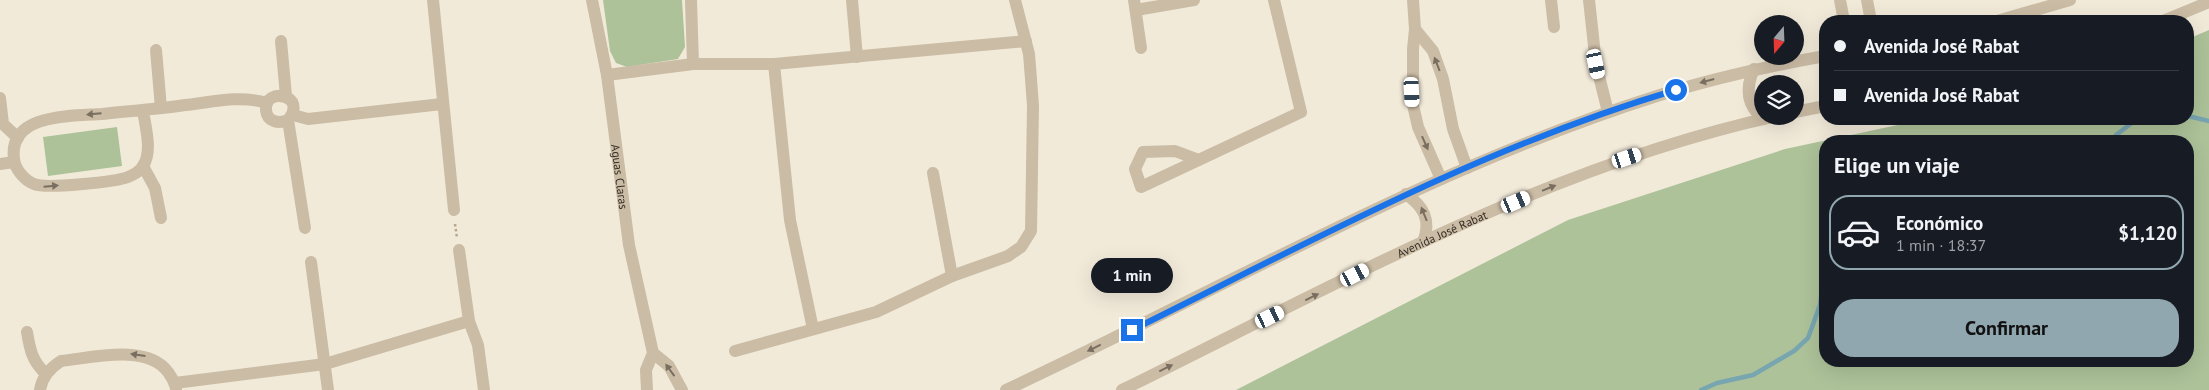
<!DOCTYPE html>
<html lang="es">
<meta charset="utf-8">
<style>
:root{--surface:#171b24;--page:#20242c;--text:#f1f3f6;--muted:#9ea1a6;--line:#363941;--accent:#91a7af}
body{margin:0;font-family:"PT Sans",sans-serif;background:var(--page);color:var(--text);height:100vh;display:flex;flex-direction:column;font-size:19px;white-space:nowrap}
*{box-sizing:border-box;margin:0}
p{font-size:16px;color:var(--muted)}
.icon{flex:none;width:28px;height:28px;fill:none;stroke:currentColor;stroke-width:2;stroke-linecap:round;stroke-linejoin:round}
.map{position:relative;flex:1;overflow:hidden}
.sheet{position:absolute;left:1819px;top:135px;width:375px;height:232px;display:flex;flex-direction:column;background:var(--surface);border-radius:20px;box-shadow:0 5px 20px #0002}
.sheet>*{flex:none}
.banner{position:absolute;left:1819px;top:15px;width:375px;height:110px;border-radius:20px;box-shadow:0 5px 20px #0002;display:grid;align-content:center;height:110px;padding:0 15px;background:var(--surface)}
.needle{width:32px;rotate:199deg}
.tools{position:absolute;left:1754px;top:15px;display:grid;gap:10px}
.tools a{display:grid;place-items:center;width:50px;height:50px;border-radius:50%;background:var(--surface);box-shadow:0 5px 20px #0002;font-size:25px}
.end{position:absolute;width:22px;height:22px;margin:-11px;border:6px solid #1a73e8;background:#fff;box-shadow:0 0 0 2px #fff}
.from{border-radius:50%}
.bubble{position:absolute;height:35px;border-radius:18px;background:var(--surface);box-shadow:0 5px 20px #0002;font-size:16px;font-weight:700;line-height:35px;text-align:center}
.car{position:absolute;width:15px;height:30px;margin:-15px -8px;border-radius:6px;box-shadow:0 0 4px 1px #0007;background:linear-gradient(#fff 24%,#345 0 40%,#fff 0 76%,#345 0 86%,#fff 0)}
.banner b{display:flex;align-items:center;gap:18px;height:48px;font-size:19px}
.banner b+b{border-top:1px solid var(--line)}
.banner i{width:12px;height:12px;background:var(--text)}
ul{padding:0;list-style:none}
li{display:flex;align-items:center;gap:15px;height:75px;margin:0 10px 8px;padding:0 5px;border:2px solid transparent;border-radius:20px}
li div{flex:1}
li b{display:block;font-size:19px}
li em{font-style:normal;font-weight:700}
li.on{border-color:var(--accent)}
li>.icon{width:45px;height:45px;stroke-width:1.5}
h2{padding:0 15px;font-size:22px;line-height:60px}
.primary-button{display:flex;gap:10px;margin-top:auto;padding:10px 15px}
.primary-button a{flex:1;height:58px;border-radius:20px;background:var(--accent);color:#111;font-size:20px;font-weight:700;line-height:58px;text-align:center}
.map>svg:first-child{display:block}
</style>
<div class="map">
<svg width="2209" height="390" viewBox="0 0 2209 390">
<rect width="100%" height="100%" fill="#f2ead9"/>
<g fill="#adc299" fill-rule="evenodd">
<polygon points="603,0 682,0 685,47 678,59 627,67 616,63 610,51"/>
<path d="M2209,30V390H1236L1568,220L1785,149L1926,119H2188V39ZM1825,141H2188V361H1825Z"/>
<polygon points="117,127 122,166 48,176 43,137"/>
</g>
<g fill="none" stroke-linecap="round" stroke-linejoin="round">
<g stroke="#77a5b0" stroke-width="4.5">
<polyline points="2188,116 2209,121"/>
<polyline points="2113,141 2116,135 2137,119"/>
<polyline points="1701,390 1717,383 1753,375 1794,351 1808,338 1820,305 1825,265"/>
</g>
<polyline stroke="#b6a68f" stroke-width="2.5" stroke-dasharray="2.5 2.5" stroke-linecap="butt" points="455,224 457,238"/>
<g stroke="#cbbca5" stroke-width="12">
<polyline points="433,0 454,210"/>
<path id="s1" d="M592,0L607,75L629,245L653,353L646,370L647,390"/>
<polyline points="691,0 693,64"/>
<polyline points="852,0 857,57"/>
<polyline points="1134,0 1141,48"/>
<polyline points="1413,0 1415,29 1413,49 1413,105 1418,127 1441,179"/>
<polyline points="1551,0 1554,27"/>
<polyline points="1589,0 1596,64 1608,112"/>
<polyline points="1840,0 1844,21"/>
<polyline points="1867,0 1871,21"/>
<polyline points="1136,10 1194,0"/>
<polyline points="1997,21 2070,0"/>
<polyline points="2163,21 2209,2"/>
<polyline points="1415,29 1433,51 1443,79 1453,129 1467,168"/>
<polyline points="281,41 286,96"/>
<polyline points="156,50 161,108"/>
<polyline points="774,64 790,220 813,329"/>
<path d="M1754,69C1745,88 1747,105 1763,119"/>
<polyline points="607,75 693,64 774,64 1026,41"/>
<polyline points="0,98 3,124 18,138"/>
<path d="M143,110C145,126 153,151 143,166C140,171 133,175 128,177C116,182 45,189 34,184C24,180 15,169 14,159C8,113 73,116 102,114C130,111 158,109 185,105C213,102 240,95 267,103"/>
<polyline points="1795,112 1825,106"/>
<polyline points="293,115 308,119 442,104"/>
<path d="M288,120C279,124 267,122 266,110C264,86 309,95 288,120L305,228"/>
<polyline points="1199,160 1175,151 1143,152 1135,169 1141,187 1301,112 1274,0"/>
<polyline points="0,164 14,162"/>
<polyline points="143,166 155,188 161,218"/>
<polyline points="933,173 952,276"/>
<path d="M1406,194C1423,206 1432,220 1423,242"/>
<polyline points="459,250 469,321 478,345 484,390"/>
<polyline points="311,262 328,390"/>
<path d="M27,332C30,350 32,361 46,374"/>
<polyline points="735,351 876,312 952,276 1008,256 1021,247 1031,231 1033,106 1031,79 1029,54 1015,0"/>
<polyline points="653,353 669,366 682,390"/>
<polyline points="175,383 325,364 469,321"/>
<path d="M40,390C42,377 50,368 61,361C91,358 147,343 168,372C172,378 175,382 176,389"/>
<path d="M1006,390C1223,289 1431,167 1660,95C1714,78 1769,66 1825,56"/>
<path id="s2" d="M1122,390C1332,287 1547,166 1777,116"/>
</g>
</g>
<defs><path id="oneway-solid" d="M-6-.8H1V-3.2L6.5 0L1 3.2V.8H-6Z" transform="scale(1.25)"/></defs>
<g fill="#796e5f">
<use href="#oneway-solid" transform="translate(1437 64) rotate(-111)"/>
<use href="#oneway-solid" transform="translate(1707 81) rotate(165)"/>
<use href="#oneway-solid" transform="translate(94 114) rotate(175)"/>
<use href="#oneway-solid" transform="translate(1425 143) rotate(66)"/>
<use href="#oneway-solid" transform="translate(51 186) rotate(-5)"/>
<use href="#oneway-solid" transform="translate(1549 188) rotate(-22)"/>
<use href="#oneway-solid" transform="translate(1424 214) rotate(-112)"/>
<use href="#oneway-solid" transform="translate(1312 297) rotate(-26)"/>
<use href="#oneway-solid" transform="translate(1094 348) rotate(154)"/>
<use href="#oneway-solid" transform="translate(138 355) rotate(-172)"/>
<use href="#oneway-solid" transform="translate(1166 368) rotate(-26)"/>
<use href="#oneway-solid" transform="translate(670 370) rotate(-126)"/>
</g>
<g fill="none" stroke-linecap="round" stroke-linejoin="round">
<path stroke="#1a73e8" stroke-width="6" d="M1132,330C1310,242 1485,146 1676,90"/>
</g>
<g text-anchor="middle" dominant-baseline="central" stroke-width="4" stroke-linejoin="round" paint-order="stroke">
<g font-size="12" fill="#362e26" stroke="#faf4e6">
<text stroke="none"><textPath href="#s1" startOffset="179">Aguas Claras</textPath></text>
<text stroke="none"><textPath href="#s2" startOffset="356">Avenida José Rabat</textPath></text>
</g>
</g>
</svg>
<div class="tools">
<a><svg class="needle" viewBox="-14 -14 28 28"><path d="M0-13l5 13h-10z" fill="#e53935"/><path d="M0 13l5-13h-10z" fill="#9ea1a6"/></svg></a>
<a><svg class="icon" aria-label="layers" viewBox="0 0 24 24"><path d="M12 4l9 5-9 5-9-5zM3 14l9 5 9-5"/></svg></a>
</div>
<i class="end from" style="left:1676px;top:90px"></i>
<i class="end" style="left:1132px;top:330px"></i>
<div class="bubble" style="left:1091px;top:258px;width:82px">1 min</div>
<i class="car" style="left:1596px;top:64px;rotate:168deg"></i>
<i class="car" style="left:1412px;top:92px;rotate:177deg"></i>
<i class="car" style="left:1627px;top:158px;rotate:72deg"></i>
<i class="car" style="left:1516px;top:202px;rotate:67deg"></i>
<i class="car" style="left:1355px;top:275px;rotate:63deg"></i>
<i class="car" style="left:1270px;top:317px;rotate:64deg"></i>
<div class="banner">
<b><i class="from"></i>Avenida José Rabat</b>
<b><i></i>Avenida José Rabat</b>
</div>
<section class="sheet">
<h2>Elige un viaje</h2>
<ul>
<li class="on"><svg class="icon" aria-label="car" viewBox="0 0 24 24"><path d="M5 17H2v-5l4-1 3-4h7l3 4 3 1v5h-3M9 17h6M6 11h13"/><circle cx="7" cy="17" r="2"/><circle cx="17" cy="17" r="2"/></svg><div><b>Económico</b><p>1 min · 18:37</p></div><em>$1,120</em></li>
</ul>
<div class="primary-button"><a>Confirmar</a></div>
</section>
</div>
